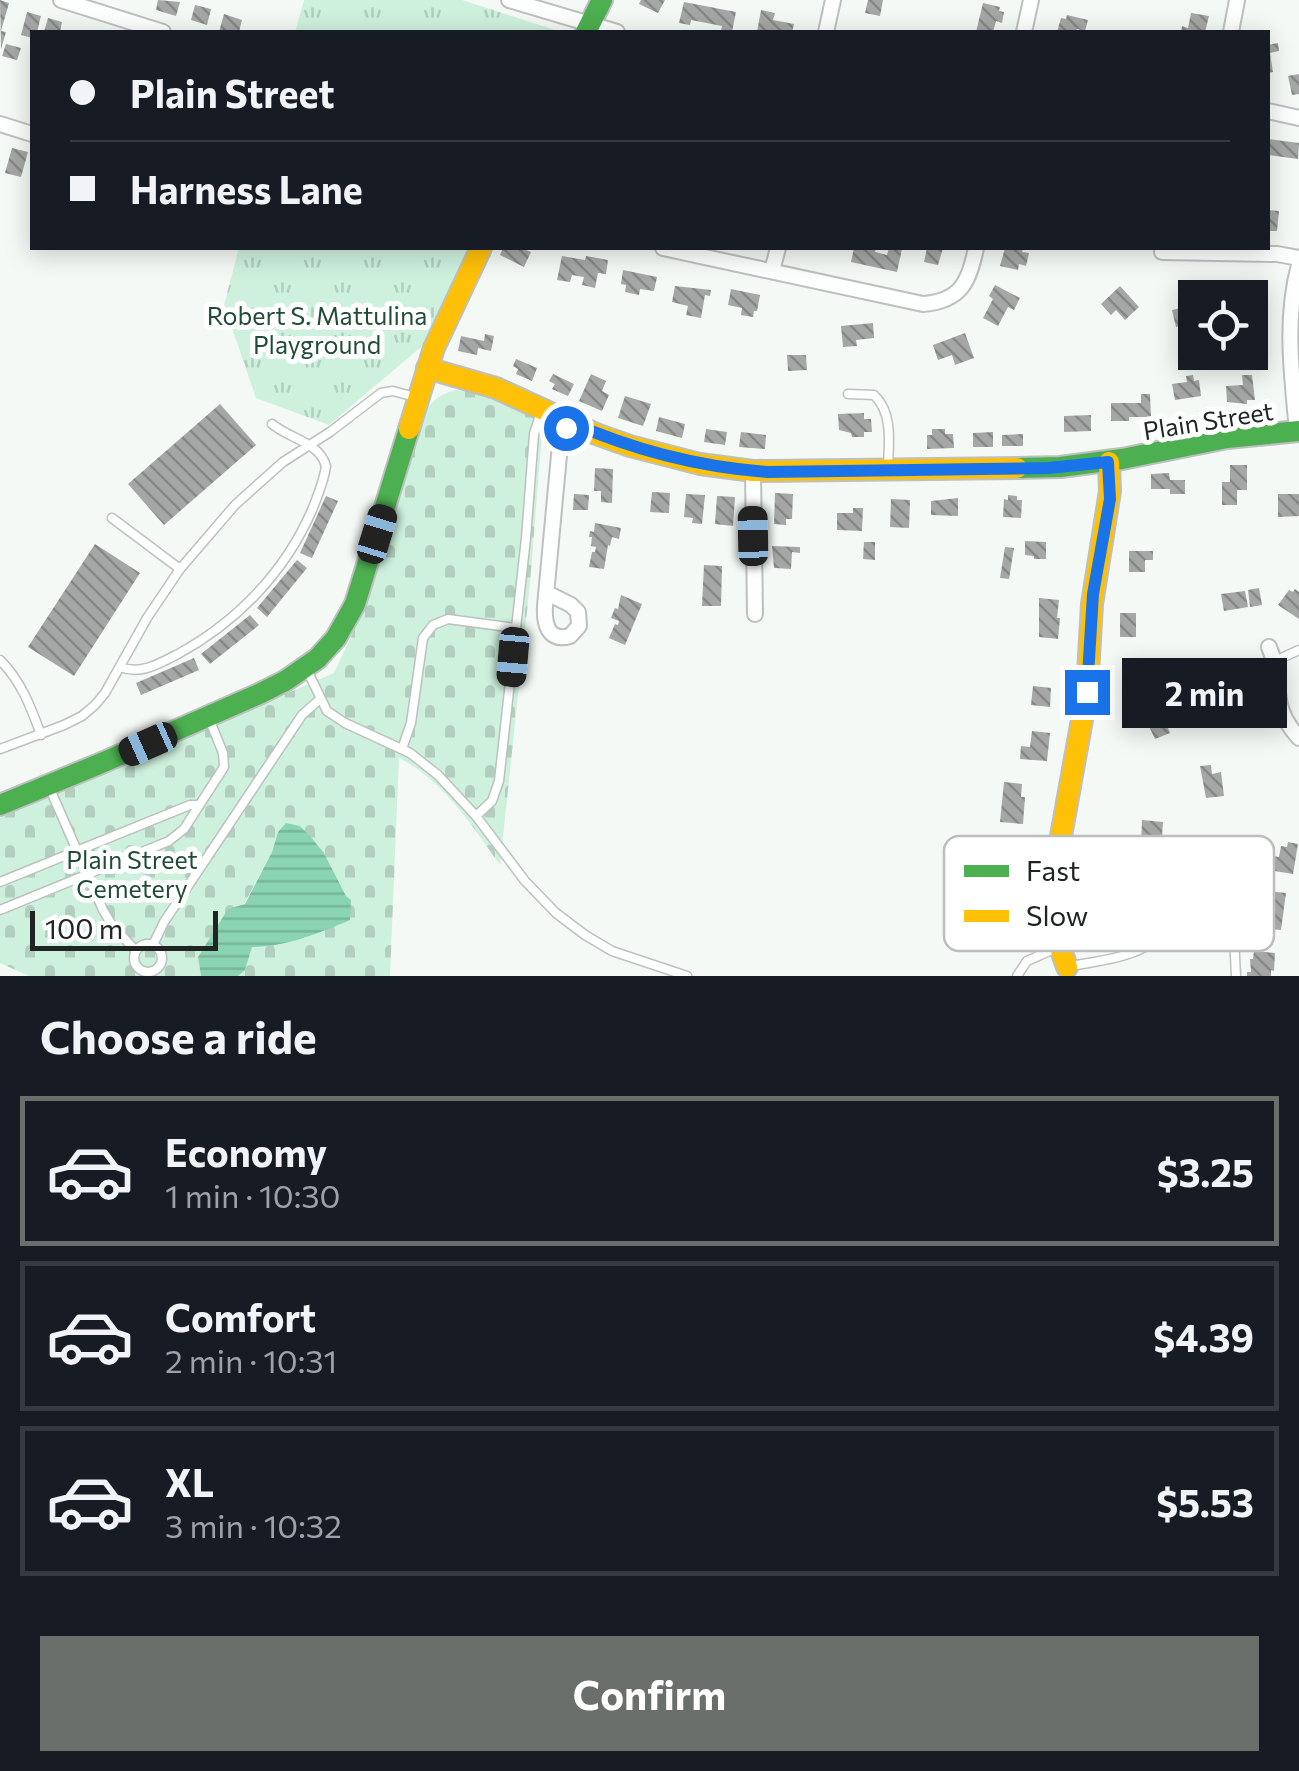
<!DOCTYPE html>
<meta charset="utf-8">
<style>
:root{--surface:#171b24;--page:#20242c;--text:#f1f3f6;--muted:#9ea1a6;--line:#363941;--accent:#6a6f6c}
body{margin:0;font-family:Commissioner,sans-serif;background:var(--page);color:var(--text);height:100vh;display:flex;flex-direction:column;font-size:38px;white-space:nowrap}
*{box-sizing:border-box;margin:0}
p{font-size:32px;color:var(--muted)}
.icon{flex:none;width:55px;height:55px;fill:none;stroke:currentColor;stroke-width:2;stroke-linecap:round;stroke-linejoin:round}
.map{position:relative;height:976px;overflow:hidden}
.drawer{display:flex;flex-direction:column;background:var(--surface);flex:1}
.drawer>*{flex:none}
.guide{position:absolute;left:30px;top:30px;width:1240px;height:220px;border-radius:0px;box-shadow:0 5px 25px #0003;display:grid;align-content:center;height:220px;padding:0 40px;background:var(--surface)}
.fabs{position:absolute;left:1178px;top:280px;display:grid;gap:20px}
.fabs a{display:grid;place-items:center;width:90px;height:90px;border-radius:0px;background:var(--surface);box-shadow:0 5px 25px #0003;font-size:50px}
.scale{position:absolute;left:30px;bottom:25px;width:188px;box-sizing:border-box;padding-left:10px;border:5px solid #202422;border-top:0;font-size:28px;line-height:35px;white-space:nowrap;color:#202422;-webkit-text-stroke:8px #fff;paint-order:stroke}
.end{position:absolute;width:45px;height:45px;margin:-22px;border:12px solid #1a73e8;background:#fff;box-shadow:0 0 0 5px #fff}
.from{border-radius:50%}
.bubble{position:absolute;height:70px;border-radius:0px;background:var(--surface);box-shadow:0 5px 25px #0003;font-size:32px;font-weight:700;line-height:70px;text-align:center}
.car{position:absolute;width:30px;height:60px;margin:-30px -15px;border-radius:12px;box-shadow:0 0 8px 2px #0007;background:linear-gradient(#222 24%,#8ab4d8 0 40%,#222 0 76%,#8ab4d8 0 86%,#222 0)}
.guide b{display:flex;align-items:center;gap:35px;height:95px;font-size:38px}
.guide b+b{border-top:2px solid var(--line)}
.guide i{width:25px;height:25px;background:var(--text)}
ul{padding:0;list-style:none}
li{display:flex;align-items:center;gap:30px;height:150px;margin:0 20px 15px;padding:0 20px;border:5px solid var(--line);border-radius:0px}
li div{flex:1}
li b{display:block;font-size:38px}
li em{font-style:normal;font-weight:700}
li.selected{border-color:var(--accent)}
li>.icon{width:90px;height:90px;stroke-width:1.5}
h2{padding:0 40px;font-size:45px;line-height:120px}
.primary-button{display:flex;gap:20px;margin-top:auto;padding:20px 40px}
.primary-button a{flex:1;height:115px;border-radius:0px;background:var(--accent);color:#fff;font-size:40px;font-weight:700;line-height:115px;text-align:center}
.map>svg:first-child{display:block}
</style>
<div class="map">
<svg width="1299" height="976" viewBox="0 0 1299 976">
<defs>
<pattern id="cemetery-stones" width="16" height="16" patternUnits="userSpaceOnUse" patternTransform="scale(2.5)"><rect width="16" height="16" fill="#cef1de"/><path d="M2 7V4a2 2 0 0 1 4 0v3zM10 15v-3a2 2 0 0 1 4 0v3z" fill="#b1cebe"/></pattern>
<pattern id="park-tufts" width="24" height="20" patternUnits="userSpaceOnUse" patternTransform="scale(2.5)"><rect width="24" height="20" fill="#cef1de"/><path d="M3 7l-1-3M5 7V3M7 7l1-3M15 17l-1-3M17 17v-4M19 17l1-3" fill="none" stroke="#b1cebe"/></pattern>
<pattern id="water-rules" width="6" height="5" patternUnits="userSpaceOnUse" patternTransform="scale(2.5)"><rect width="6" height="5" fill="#8ad4b1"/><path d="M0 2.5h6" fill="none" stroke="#77b698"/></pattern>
<pattern id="building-back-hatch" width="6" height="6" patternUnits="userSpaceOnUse" patternTransform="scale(2.5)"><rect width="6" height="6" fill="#a4a7a5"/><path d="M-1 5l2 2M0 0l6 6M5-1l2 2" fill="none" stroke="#858886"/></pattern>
</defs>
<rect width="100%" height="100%" fill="#f4f9f6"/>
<path fill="url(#cemetery-stones)" d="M456,390L477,392L543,421L530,583L500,865C473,827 442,779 399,758L390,976H238L245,970L252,947H264L305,938L351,900L346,896L324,853L300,826L278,832L272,852L244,904L228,910L198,957L201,976H29L0,963V818L334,673L368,600L416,429C425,409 433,395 456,390Z"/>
<g fill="url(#park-tufts)">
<polygon points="304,0 462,0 561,32 295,32"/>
<polygon points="239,248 469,248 422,346 329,425 256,398 224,305"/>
</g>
<path fill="url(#water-rules)" d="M286,823L300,826L310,836L324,853L346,896L351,900L350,920C319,933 287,947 252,947L245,970L238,976H201L198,957L228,909L245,904L272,852L278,832Z"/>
<g fill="url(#building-back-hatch)">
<polygon points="0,0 9,3 1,31 6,32 1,49"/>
<polygon points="158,0 180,2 176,16 156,10"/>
<polygon points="641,0 665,0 658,13 639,4"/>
<polygon points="868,0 883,0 880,16 865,13"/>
<polygon points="684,2 736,12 732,32 721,31 722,26 691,20 690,25 679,23"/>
<polygon points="983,3 1000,7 999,11 1004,12 1002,23 996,21 993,32 976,32"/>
<polygon points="195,5 211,9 207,25 191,20"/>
<polygon points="761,10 775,13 773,20 794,24 792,32 757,32"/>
<polygon points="27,12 41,16 37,32 32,32 32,38 21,35"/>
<polygon points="1191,13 1209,16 1205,32 1181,32 1182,26 1188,28"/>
<polygon points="224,14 242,20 239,32 219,32"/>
<polygon points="1067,15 1088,20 1085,31 1077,29 1076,32 1057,32 1061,18 1066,19"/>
<polygon points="48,18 62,22 60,32 44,32"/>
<polygon points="1278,43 1279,51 1270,53 1273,72 1268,73 1268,45"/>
<polygon points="6,44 21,48 17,60 2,56"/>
<polygon points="1299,74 1299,94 1292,95 1288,76"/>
<polygon points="1268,139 1299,143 1298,159 1268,155"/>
<polygon points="12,148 28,152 21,177 5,173"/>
<polygon points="1268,210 1279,211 1277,231 1268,231"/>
<polygon points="503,248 521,248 531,252 524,267 500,255"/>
<polygon points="854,248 876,248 875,252 887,255 889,248 902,249 897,272 851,262"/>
<polygon points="927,248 943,248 938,265 924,262"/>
<polygon points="1005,248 1023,248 1022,252 1029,253 1026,266 1019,264 1018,270 1000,266"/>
<polygon points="562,256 585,260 586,256 608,260 606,274 598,273 595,288 582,285 584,277 572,275 570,282 557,280"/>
<polygon points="623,270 657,277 654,291 640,289 639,295 625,292 626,285 621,284"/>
<polygon points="995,285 1020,298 1014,310 1008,307 998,326 983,318 993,299 989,296"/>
<polygon points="675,286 711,290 710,296 705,295 701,318 686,315 688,306 672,302"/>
<polygon points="1120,286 1139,307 1125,320 1116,310 1111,315 1101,304"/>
<polygon points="1255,287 1266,292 1257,320 1250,317 1250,295"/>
<polygon points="731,289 760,295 757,311 754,311 753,317 741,315 742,308 728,305"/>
<polygon points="1195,305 1195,323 1176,327 1172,310"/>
<polygon points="873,323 874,338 856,340 857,346 843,347 841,326"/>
<polygon points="965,333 974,358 955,365 952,355 938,360 933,345"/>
<polygon points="485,334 494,336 491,351 478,348 477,355 458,351 461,336 484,341"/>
<polygon points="787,355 806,355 807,370 788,371"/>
<polygon points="516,359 537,368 532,381 516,374 518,369 513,366"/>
<polygon points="553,374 574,384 568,396 552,389 555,384 549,381"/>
<polygon points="591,374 606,381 602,391 609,395 602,411 579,401"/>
<polygon points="1193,375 1194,381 1199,380 1201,396 1175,400 1172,384 1187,382 1186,376"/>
<polygon points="1242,375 1252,375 1255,400 1247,400 1247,404 1227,402 1226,386 1243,385"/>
<polygon points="1141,394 1150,394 1151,417 1129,417 1129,421 1111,421 1111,403 1141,403"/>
<polygon points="625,396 651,404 643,426 618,418"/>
<polygon points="220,404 256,445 164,525 128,484"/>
<polygon points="864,413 864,419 871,419 872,432 864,432 864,437 852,437 851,433 839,430 838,414"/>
<polygon points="1091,415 1091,431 1064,432 1064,416"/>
<polygon points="659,417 685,424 682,438 656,431"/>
<polygon points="706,429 727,432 725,445 704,442"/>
<polygon points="932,429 945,429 945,434 953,434 954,448 927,449 927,435 932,435"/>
<polygon points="741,432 766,435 765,449 739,447"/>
<polygon points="993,432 993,447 973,447 973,433"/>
<polygon points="1023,434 1023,446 1002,446 1002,435"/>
<polygon points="1230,465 1247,465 1247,490 1237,490 1237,505 1222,505 1222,482 1230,482"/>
<polygon points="595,468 613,469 612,503 601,502 601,491 594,491"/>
<polygon points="1169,473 1170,480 1185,480 1185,494 1170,494 1170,489 1151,489 1151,474"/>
<polygon points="652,492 670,493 669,513 650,512"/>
<polygon points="775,493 793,494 792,519 786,519 786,525 774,524"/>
<polygon points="574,494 589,495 588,510 573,510"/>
<polygon points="686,494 705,495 702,524 692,523 693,518 684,517"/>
<polygon points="1278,494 1299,494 1299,516 1278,517"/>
<polygon points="1008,495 1017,496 1017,500 1022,500 1021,518 1003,517 1004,499 1008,500"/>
<polygon points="326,496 338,501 312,558 300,553"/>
<polygon points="717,496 735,497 733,526 715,524"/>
<polygon points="958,498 958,516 931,515 931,501"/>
<polygon points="891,499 910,500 909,528 890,527"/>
<polygon points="853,508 863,508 862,531 837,530 837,513 853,513"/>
<polygon points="595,523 621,528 619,539 612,537 610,546 608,545 604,569 589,567 592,552 595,552 596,547 591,546 592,537 589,537 590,531 594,532"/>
<polygon points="1025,541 1046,542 1046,559 1034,559 1034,556 1025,555"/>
<polygon points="864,542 875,542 875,560 863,559"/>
<polygon points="95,544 140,573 74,676 28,647"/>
<polygon points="772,546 800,547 800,553 792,552 791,569 774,568"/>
<polygon points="1005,547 1014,548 1009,579 1000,578"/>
<polygon points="1129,551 1153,551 1153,560 1145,560 1145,572 1129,572"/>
<polygon points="297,560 307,568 267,617 257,608"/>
<polygon points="704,565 722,566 721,606 702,606"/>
<polygon points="1259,588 1262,605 1250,607 1248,590"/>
<polygon points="1295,589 1299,592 1299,619 1278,605 1289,590 1293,592"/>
<polygon points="1245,591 1248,607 1224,611 1221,594"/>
<polygon points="621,595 642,604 625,645 609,638 615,624 618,625 619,621 611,618 615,608 618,609"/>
<polygon points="1039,598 1059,600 1057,618 1060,618 1058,639 1039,637"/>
<rect x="1120" y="613" width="16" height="24"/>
<polygon points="250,615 259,625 210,664 201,654"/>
<polygon points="194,658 199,670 141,695 136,683"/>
<polygon points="1220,658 1221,660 1229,658 1236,685 1231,686 1233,696 1219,700 1217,690 1221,689 1216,671 1206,674 1203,662"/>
<polygon points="1033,686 1051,688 1050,707 1031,705"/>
<polygon points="1149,693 1156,710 1160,708 1170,733 1155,739 1145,718 1142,719 1133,699"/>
<polygon points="1032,731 1050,733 1047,761 1020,759 1021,746 1030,747"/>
<polygon points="1211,765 1212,774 1221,772 1224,796 1206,798 1200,766"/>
<polygon points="1004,782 1022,784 1021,797 1025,797 1023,824 1000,822"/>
<polygon points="1142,820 1163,822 1161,853 1144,852 1144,845 1141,845"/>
<polygon points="1288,842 1298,844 1293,874 1269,870 1272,856 1279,857 1281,846 1287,847"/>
<polygon points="1268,891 1286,893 1281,930 1265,928"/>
<polygon points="1254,951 1275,953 1274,971 1271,970 1271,976 1247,976 1247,972 1251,972 1250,959 1253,959"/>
</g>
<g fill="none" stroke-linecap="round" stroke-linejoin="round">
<g stroke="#bdc0be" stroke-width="11">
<g id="lane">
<path d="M848,394L874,395C893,413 889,442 888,466"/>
<polyline points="112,518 180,569"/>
<path d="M0,660C21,681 31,707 41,735"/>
<polyline points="1275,661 1299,650"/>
<path d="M120,667C140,675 159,664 178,654C237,622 285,572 312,510C318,495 324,481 326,466C319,442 290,439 272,424"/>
<polyline points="306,668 327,711 345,723 410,753 438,775 476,816 525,881 556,913 585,935 612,951 687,976"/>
<polyline points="0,749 64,725 82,716 95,705 105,693 147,618 180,569 235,505 283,462 330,432 381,393 393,391 415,397"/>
<polyline points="402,749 411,723 423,638 433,625 448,619 515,628"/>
<polyline points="50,789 103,910 112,925 136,951"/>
<polyline points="476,816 492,801 499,781 526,538 534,434 541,412"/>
<polyline points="0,882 190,805 199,805"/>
<polyline points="0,910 169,841 184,829 224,767 223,753 208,716"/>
<circle cx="148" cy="958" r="14"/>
<polyline points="153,945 164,922 302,715 320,699"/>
<path d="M1071,966C1092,962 1114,960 1134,952C1161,942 1200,903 1229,918L1234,936L1236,976"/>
<polyline points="1017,976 1027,961 1056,948"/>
</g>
</g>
<g stroke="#bdc0be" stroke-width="18">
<g id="street">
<polyline points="61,0 163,32"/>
<polyline points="509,0 617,32"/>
<polyline points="826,32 833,0"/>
<polyline points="1024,32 1031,0"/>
<polyline points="1231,32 1237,0"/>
<polyline points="1268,111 1299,118"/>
<polyline points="0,124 32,134"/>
<path d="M663,248L923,304C961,301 969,282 976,248"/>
<polyline points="1162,252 1277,254 1299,258"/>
<polyline points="772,271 778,248"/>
<path d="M1297,431C1292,375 1284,320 1299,265"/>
<polyline points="753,471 755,614"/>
<path d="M547,593L571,605L578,612L579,626L570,636C548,642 544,624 545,606L559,455L561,441L570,422"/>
<path d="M1269,647C1285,683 1267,703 1299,738"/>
</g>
</g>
<g stroke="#bdc0be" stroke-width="24">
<g id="fast">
<polyline points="586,32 602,0"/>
<polyline points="1017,468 1060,467 1122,459 1227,438 1299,431"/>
<polyline points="0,805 104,762 259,694 285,681 317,659 336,638 355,604 409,429"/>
</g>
</g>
<g stroke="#bdc0be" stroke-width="24">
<g id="slow">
<polyline points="427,368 496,388 596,434 630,446 700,464 753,471 1017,468"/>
<polyline points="409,429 434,348 481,248"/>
<polyline points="1067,967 1052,925 1050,897 1087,692 1092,604 1110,491 1109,462"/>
</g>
</g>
<use href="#lane" stroke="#fdfefe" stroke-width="8"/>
<use href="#street" stroke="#fdfefe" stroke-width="14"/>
<use href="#fast" stroke="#4caf50" stroke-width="20"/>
<use href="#slow" stroke="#ffc107" stroke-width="20"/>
</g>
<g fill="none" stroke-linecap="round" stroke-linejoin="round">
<path stroke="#1a73e8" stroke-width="12" d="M566,428L570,422C633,450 699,467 768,472L1048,468L1108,462L1110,499L1093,594L1087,692"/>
</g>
<g text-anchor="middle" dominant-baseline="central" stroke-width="10" stroke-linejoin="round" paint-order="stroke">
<g font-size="25" fill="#204b37" stroke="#fff">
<text x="317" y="315">Robert S. Mattulina<tspan x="317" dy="29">Playground</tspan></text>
<text x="132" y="859">Plain Street<tspan x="132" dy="29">Cemetery</tspan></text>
</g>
<g font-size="25" fill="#202422" stroke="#fff">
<text transform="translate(1208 420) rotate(-9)">Plain Street</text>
</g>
</g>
<rect x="944" y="836" width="330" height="115" rx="15" fill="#fff" stroke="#bcbdbd" stroke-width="2.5"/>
<rect x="964" y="865" width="45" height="12" fill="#4caf50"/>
<rect x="964" y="910" width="45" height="12" fill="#ffc107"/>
<g font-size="28" fill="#202422">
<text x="1026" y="881">Fast</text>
<text x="1026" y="926">Slow</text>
</g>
</svg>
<div class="fabs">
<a><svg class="icon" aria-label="locate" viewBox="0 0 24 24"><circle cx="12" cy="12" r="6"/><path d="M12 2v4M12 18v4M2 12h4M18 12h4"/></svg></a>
</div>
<div class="scale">100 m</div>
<i class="end from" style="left:566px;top:428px"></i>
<i class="end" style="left:1087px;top:692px"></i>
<div class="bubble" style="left:1122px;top:658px;width:165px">2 min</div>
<i class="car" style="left:377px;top:534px;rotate:17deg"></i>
<i class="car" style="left:753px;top:536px;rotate:359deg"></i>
<i class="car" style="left:513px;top:657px;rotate:185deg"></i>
<i class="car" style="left:148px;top:744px;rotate:246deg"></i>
<div class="guide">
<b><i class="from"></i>Plain Street</b>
<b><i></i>Harness Lane</b>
</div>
</div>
<section class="drawer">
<h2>Choose a ride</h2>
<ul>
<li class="selected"><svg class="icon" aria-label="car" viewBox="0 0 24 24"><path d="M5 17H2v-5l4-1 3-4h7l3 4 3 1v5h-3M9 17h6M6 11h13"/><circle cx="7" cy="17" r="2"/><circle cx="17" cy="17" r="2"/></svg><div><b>Economy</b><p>1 min · 10:30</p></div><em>$3.25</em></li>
<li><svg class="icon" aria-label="car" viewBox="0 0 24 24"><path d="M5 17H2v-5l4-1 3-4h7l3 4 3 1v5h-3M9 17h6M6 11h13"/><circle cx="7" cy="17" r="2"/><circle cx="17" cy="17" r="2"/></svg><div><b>Comfort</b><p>2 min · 10:31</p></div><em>$4.39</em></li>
<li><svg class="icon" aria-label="car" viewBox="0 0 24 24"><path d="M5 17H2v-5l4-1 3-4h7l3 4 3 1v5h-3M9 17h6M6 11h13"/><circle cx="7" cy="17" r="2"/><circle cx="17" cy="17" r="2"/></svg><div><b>XL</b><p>3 min · 10:32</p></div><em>$5.53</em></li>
</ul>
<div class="primary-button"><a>Confirm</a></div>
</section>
